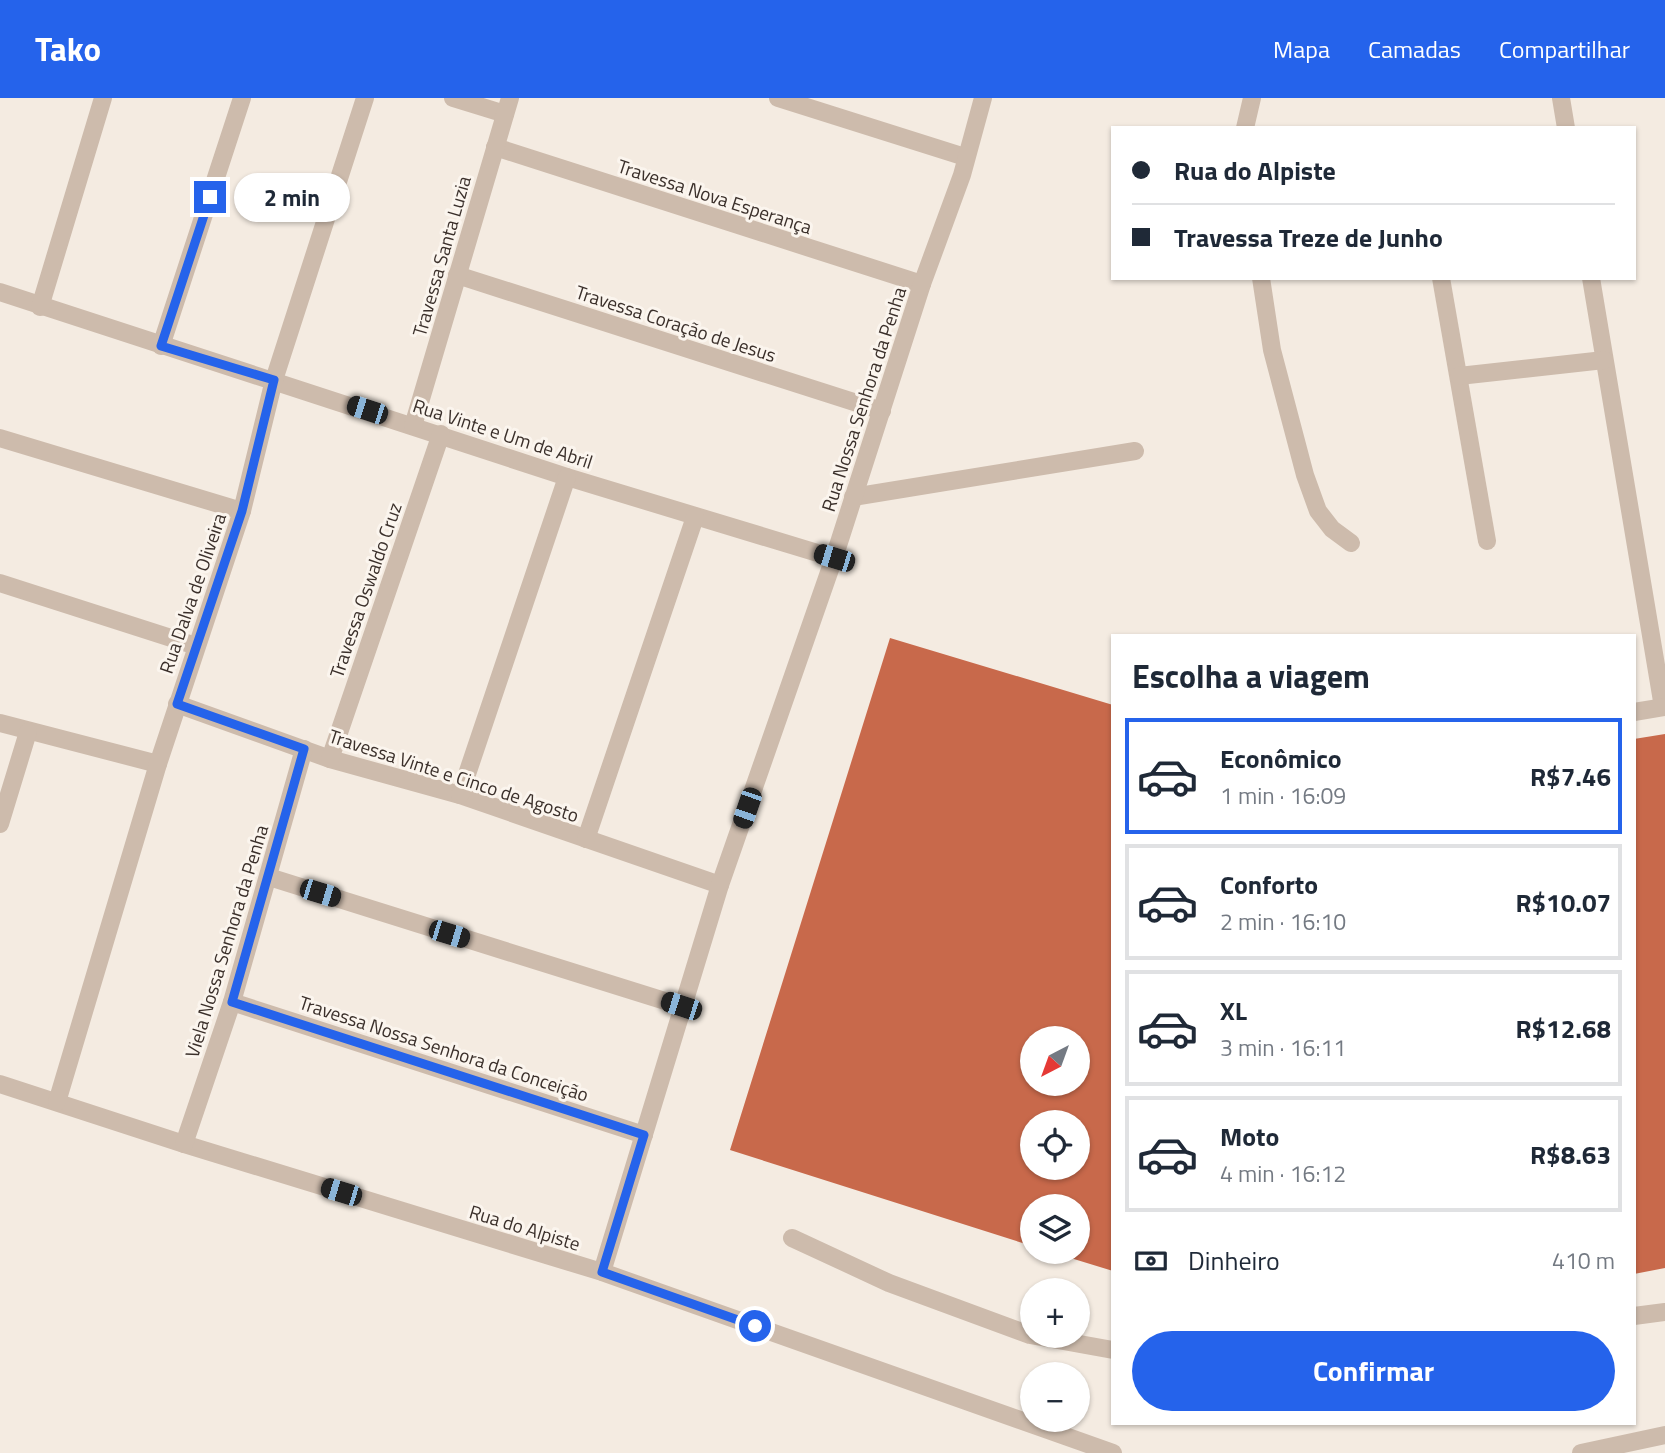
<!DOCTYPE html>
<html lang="pt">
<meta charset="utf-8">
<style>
:root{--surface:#fff;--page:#f6f6f7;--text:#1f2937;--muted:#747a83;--line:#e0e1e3;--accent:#2563eb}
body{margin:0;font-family:"Titillium Web",sans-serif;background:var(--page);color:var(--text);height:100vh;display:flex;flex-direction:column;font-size:26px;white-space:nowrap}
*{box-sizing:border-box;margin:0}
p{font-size:23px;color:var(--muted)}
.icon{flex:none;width:38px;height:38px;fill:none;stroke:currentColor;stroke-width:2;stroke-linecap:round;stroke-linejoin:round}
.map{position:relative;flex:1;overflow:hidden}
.panel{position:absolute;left:1111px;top:536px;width:525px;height:791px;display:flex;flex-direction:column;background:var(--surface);border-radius:0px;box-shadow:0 2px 5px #0004}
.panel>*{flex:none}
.guide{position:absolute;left:1111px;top:28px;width:525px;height:154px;border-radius:0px;box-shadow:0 2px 5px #0004;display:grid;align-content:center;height:154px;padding:0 21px;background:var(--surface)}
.needle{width:46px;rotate:221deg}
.fabs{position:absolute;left:1020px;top:928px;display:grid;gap:14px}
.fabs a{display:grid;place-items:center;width:70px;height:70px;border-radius:50%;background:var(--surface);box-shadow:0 2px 5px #0004;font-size:35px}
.end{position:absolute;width:32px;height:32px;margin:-16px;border:9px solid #2563eb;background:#fff;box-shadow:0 0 0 4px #fff}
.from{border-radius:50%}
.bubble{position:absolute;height:49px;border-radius:24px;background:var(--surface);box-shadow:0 2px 5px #0004;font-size:23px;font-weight:700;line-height:49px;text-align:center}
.car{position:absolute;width:21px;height:42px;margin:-21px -10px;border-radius:9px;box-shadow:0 0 5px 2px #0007;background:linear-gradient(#222 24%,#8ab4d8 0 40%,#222 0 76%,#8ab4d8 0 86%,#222 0)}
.guide b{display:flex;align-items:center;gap:24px;height:66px;font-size:26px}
.guide b+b{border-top:2px solid var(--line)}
.guide i{width:18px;height:18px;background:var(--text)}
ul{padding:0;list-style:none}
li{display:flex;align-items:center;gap:21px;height:116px;margin:0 14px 10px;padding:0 7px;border:4px solid var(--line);border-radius:0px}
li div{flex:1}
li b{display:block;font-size:26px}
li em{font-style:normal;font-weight:700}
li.selected{border-color:var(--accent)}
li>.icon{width:63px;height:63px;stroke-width:1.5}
h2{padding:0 21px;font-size:32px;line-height:84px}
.pay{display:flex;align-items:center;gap:18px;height:77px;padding:0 21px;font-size:26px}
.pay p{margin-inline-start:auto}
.cta{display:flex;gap:14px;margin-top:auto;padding:14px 21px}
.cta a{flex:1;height:80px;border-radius:42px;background:var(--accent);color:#fff;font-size:28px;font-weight:700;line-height:80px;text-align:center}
header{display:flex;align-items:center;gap:42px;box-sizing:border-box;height:98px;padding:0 35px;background:var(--accent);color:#fff}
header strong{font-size:33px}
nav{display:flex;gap:38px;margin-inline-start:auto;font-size:24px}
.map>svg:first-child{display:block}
</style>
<header>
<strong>Tako</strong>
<nav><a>Mapa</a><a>Camadas</a><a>Compartilhar</a></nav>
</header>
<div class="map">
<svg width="1665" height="1355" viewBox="0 0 1665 1355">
<rect width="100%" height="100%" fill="#f4ebe1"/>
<g fill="#c8694b" fill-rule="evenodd">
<path d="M890,540L1113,607V1173L1051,1154L1078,1153V1108H1032V1148L730,1052ZM1032,940H1078V985H1032ZM1032,1024H1078V1069H1032Z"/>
<polygon points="1665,636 1665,1170 1634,1176 1634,641"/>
</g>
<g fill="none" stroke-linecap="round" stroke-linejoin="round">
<g stroke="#cdbbac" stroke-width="18">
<polyline points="792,1140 889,1185 1030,1237 1113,1252"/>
<polyline points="1634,1218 1665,1214"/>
</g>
<g stroke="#cdbbac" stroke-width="18">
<polyline points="453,0 505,16"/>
<polyline points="778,0 965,59"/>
<polyline points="1561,0 1566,30"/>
<polyline points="1245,30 1252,0"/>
<polyline points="495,49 922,186"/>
<polyline points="457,177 882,313"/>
<polyline points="1261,180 1272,252 1305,377 1318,413 1332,431 1351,445"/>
<polyline points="1441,180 1487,443"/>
<polyline points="1591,180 1663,609"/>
<polyline points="0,194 567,379 834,460"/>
<polyline points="40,209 103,0"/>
<polyline points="161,248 242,0"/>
<polyline points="1459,278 1604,262"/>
<polyline points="413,328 510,0"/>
<polyline points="0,340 242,413"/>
<polyline points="853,399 1135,353"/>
<polyline points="0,485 196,548"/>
<polyline points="177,606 330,661 460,697 720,787"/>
<polyline points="1634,614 1665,609"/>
<polyline points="0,625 158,666"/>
<polyline points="330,661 441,336"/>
<polyline points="460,697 567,379"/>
<polyline points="0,726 28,634"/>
<polyline points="586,741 695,419"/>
<polyline points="269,779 681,908"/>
<polyline points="232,904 644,1037"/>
<polyline points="0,986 184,1046 602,1174 1113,1355"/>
<polyline points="57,1004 158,666 242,413 274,282 365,0"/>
<polyline points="184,1046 232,904 304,651"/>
<polyline points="602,1174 720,787 834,460 922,186 962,77 983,0"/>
<polyline points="1581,1355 1665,1337"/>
</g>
</g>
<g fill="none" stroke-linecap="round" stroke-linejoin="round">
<polyline stroke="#2563eb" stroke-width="9" points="210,99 161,248 274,282 242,413 177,606 304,651 232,904 644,1037 602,1174 755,1228"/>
</g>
<g text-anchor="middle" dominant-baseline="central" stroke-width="6" stroke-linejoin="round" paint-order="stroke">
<g font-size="19" fill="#3b302b" stroke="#fbf5ee">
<text transform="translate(715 98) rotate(18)">Travessa Nova Esperança</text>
<text transform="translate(441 158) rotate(-74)">Travessa Santa Luzia</text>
<text transform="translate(676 225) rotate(18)">Travessa Coração de Jesus</text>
<text transform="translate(863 301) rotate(-72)">Rua Nossa Senhora da Penha</text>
<text transform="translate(503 335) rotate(18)">Rua Vinte e Um de Abril</text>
<text transform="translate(365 492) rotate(-71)">Travessa Oswaldo Cruz</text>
<text transform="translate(192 495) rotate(-71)">Rua Dalva de Oliveira</text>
<text transform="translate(454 677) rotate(18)">Travessa Vinte e Cinco de Agosto</text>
<text transform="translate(226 843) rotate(-73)">Viela Nossa Senhora da Penha</text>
<text transform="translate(444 950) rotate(18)">Travessa Nossa Senhora da Conceição</text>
<text transform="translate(525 1129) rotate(17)">Rua do Alpiste</text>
</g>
</g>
</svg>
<div class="fabs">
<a><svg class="needle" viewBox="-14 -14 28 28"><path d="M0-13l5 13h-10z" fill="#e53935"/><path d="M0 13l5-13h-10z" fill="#747a83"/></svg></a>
<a><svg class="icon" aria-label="locate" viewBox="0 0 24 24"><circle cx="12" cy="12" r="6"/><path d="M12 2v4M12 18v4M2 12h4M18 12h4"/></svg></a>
<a><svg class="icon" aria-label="layers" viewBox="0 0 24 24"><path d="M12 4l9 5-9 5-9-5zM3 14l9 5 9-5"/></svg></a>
<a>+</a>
<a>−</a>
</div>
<i class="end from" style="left:755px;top:1228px"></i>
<i class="end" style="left:210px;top:99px"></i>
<div class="bubble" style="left:234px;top:75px;width:116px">2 min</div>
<i class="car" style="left:367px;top:312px;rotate:288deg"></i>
<i class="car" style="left:834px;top:460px;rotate:287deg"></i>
<i class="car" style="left:747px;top:710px;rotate:199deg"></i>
<i class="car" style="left:320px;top:795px;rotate:107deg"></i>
<i class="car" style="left:449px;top:836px;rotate:107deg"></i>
<i class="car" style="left:681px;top:908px;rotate:288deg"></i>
<i class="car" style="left:341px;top:1094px;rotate:287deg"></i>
<div class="guide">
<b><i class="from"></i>Rua do Alpiste</b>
<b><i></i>Travessa Treze de Junho</b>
</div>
<section class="panel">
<h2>Escolha a viagem</h2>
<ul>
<li class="selected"><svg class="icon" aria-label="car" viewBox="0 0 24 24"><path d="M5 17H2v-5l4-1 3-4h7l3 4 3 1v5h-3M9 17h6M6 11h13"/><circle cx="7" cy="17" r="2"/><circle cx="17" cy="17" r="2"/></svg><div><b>Econômico</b><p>1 min · 16:09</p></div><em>R$7.46</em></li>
<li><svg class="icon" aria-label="car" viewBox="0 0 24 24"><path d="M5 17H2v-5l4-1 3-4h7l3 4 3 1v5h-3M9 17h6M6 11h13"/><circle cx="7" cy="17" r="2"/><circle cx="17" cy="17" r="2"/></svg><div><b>Conforto</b><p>2 min · 16:10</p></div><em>R$10.07</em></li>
<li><svg class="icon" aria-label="car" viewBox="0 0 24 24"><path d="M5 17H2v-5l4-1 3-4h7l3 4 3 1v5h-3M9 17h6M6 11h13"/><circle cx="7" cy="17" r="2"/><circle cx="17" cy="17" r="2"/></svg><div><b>XL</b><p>3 min · 16:11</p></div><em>R$12.68</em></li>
<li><svg class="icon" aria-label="car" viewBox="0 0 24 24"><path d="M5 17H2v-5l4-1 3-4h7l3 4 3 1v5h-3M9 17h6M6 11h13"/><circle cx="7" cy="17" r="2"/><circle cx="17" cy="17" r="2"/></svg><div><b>Moto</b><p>4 min · 16:12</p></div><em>R$8.63</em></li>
</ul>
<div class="pay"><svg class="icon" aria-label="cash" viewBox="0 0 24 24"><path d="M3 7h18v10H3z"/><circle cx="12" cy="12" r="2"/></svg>Dinheiro<p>410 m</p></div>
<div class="cta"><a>Confirmar</a></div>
</section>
</div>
